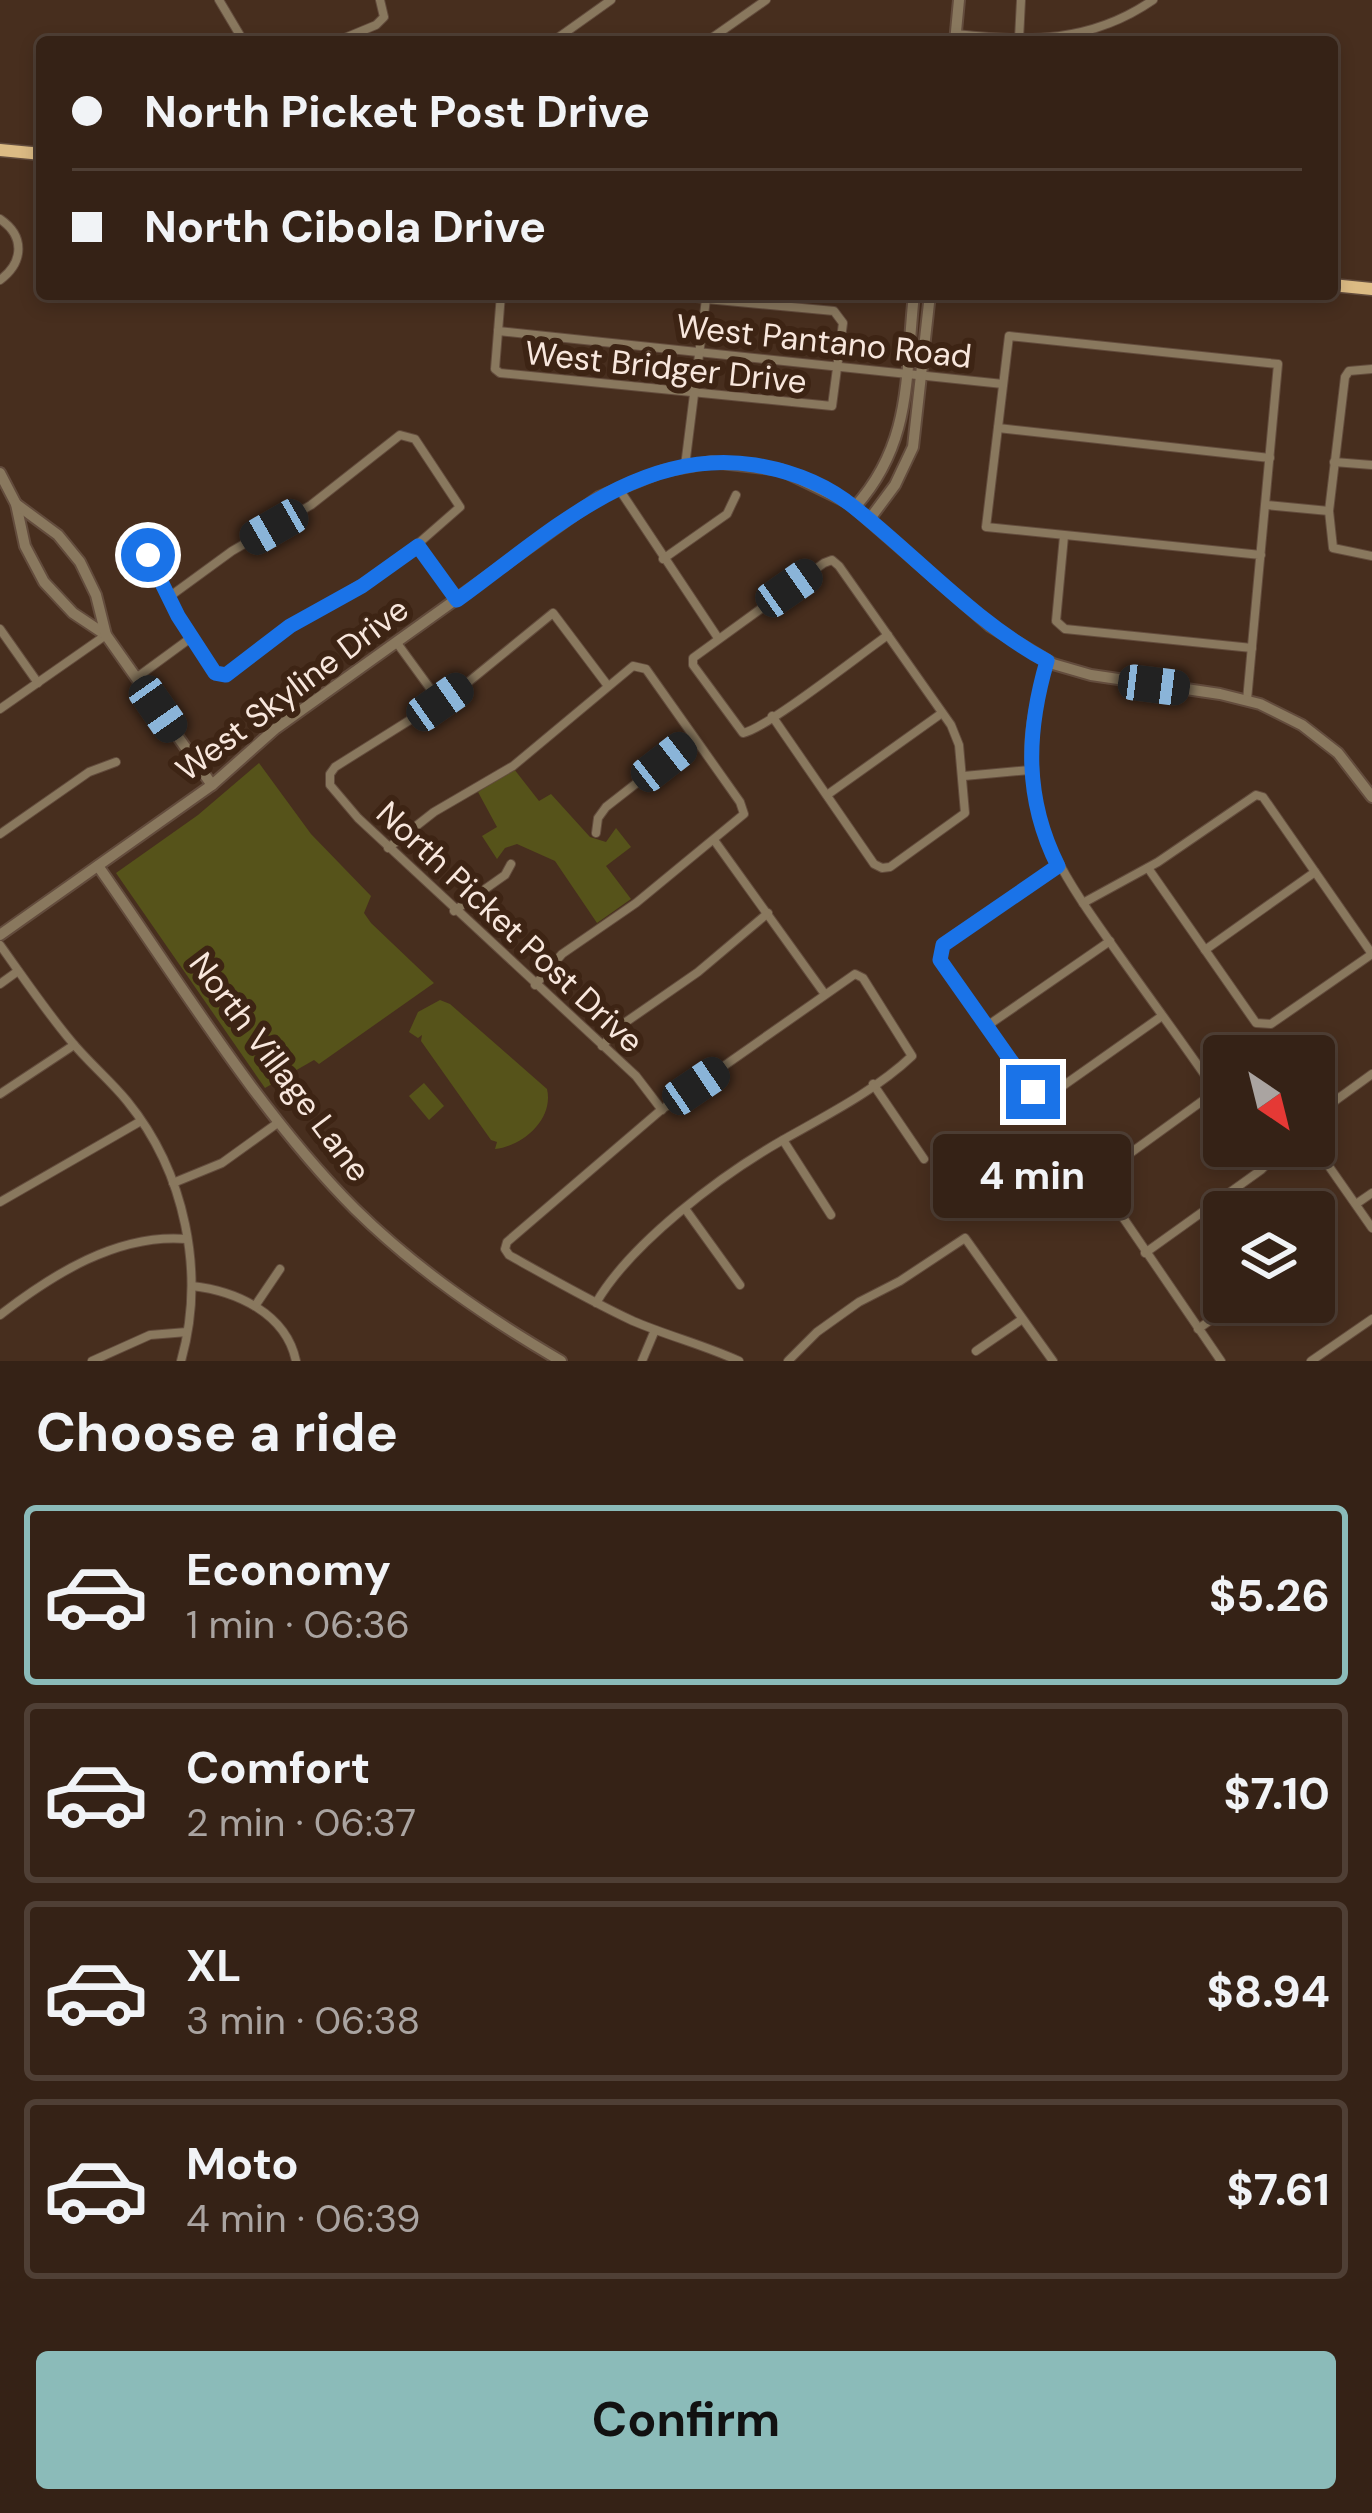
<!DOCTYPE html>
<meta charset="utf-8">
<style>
:root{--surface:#352216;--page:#3d2a1f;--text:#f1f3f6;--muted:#aaa4a1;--line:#4f3f35;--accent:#8bbbb9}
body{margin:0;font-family:"DM Sans",sans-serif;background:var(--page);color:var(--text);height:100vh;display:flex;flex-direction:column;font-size:45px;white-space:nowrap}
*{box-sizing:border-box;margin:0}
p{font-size:39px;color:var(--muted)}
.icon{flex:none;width:66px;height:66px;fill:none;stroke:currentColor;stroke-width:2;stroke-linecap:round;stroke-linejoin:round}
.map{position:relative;height:1361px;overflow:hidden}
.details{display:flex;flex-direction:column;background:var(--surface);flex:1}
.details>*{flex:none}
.banner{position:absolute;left:36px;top:36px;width:1302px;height:264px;border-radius:12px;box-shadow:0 6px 18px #0003,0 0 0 3px var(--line);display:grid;align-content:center;height:264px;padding:0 36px;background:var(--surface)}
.needle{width:78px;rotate:145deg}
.buttons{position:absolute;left:1203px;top:1035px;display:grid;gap:24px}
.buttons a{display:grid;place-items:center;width:132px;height:132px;border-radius:12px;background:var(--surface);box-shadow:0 6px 18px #0003,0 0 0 3px var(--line);font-size:60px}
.end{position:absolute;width:54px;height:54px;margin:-27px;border:15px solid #1a73e8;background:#fff;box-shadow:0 0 0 6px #fff}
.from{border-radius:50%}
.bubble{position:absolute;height:84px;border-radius:12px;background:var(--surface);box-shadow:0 6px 18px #0003,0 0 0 3px var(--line);font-size:39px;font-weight:700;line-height:84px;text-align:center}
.car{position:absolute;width:36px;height:72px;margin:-36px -18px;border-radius:15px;box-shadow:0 0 9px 3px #0007;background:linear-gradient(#222 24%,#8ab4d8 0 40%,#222 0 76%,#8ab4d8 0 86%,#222 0)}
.banner b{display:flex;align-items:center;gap:42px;height:114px;font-size:45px}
.banner b+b{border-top:3px solid var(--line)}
.banner i{width:30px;height:30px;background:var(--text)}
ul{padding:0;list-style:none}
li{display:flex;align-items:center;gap:36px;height:180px;margin:0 24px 18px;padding:0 12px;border:6px solid var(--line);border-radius:12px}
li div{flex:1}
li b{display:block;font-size:45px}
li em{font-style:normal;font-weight:700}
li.selected{border-color:var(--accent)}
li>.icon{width:108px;height:108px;stroke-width:1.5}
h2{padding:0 36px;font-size:54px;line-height:144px}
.button{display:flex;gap:24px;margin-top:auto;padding:24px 36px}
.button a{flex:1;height:138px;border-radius:12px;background:var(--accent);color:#111;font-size:48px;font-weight:700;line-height:138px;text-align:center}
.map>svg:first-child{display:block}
</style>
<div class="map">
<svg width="1372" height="1361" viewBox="0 0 1372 1361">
<rect width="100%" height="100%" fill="#472e1e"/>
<g fill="#56531a">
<polygon points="259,763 311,834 371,896 364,913 371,923 434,983 319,1064 314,1060 265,1088 116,873 198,815"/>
<polygon points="514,769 539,801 551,794 590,837 606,842 616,828 631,847 606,866 631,899 597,923 555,861 517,844 505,848 497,859 482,836 497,827 478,792"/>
<path d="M440,1000L450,1004L547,1089C554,1119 523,1146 495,1149L497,1142L491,1140L421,1041L422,1035L418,1038L409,1032L418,1012Z"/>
<polygon points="424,1083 444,1106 429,1120 409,1096"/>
</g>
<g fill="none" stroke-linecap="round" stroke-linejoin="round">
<g stroke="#634c3d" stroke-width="10">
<g id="minor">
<polyline points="219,0 244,42"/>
<path d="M956,34C1028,42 1091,43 1153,0"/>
<polyline points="1019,39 1021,0"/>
<polyline points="335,42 376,25 384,17 380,0"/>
<polyline points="552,42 611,0"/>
<polyline points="706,42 766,0"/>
<path d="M0,219C25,236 24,262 0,280"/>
<polyline points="501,294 495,369 500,373 832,406 843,323 834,311 654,294"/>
<polyline points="498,331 1003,384"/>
<polyline points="1372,369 1349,371 1345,377 1329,511 1333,548 1372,556"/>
<polyline points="998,428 1270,458"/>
<polyline points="1334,462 1372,465"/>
<polyline points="685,466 706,299"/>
<polyline points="619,489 718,638"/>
<polyline points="1266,505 1329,511"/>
<polyline points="1064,536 1056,621 1065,629 1252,648"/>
<polyline points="418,546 456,599"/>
<polyline points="148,555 178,617 215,673 226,675 290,626 396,563 460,507 415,439 400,435 311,505 232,551 169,597"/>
<polyline points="663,559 727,514 736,495"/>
<polyline points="0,629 38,683"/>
<polyline points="397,643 440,702"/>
<path d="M1047,661C1038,691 1029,720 1029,752C1029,834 1077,895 1122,959C1156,1007 1191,1054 1224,1103"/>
<polyline points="136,678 192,637"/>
<polyline points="608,686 553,613 461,688 335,767 330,774 330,785 358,818 636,1076 662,1110"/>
<polyline points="1247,700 1278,364 1009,336 986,527 1261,555"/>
<polyline points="0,709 106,635"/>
<path d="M772,716L874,864L882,868L890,867L965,813L959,745L951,725L839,566L832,560L824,563L693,658V665L743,733C766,729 862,653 888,635"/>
<polyline points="964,776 1030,770"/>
<polyline points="827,795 942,713"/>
<polyline points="596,833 598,818 606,807 693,739"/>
<polyline points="0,834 89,772 116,762"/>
<polyline points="714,840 824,993"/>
<polyline points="388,848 434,812 513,766 633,666 646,669 740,802 744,814 636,903 562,954 535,985"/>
<polyline points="1058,866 943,945 940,960 1033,1092 1050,1095 1162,1016"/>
<polyline points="1148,868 1256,1023 1271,1024 1372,954"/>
<polyline points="1083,903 1158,862 1256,795 1263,797 1372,954"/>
<polyline points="454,911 505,875 511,864"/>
<path d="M0,945C23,977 45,1010 71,1041C88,1062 110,1080 127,1101C185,1172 206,1273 181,1361"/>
<polyline points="1205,950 1315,872"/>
<polyline points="0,984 18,971"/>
<polyline points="987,1026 1110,941"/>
<polyline points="602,1046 623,1024 698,972 768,913"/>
<polyline points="873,1084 924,1159"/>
<polyline points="1216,1091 1096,1178 1221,1361"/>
<polyline points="0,1094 74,1045"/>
<polyline points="1314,1116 1372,1074"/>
<polyline points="783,1140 831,1215"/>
<polyline points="1314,1145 1372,1228"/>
<polyline points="1253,1146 1271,1162"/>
<polyline points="173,1183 222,1163 279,1122"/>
<polyline points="0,1202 141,1121"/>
<polyline points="1356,1204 1372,1193"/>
<polyline points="686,1210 740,1285"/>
<polyline points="1314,1246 1326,1226"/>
<polyline points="1145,1253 1261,1170 1284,1146"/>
<path d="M192,1286C236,1291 286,1313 296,1361"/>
<path d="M596,1303C631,1243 720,1176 781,1141C825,1116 875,1091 912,1056L863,978L855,974L661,1110L507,1242L505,1249L509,1255C550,1278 590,1301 633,1321C668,1336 704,1345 739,1361"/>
<polyline points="255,1306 280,1269"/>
<path d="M0,1315C52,1275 117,1233 187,1239"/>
<polyline points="1198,1329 1236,1302"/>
<polyline points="976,1351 1021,1320"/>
<polyline points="92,1361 150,1335 187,1332"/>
<polyline points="642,1361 655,1330"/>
<polyline points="788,1361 817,1332 859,1302 900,1281 965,1238 1053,1361"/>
<polyline points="1311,1361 1372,1319"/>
</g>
</g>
<g stroke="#634c3d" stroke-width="14">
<g id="tertiary">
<polyline points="955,42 959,0"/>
<polyline points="0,473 16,504 25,546 44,582 73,613 106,635"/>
<polyline points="16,504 58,535 80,562 96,595 106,635 212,785"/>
<path d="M855,507C913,442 905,376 914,294"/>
<polyline points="869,520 895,485 913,447 930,294"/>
<path d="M98,866C177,978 259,1113 355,1209C417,1270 486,1317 561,1361"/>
<polyline points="0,935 212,785 275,729 599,497 663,471 712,462 781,470 849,503 990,626 1053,664 1091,675 1220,694 1260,704 1302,725 1338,753 1372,797"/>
</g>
</g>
<g stroke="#634c3d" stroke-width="15">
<g id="primary">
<polyline points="0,150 42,154"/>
<polyline points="1332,285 1372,289"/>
</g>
</g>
<use href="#minor" stroke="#89785e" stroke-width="8"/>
<use href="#tertiary" stroke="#89785e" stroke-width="10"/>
<use href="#primary" stroke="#dcbb84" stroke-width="12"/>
</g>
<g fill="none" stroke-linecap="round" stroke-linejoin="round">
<path stroke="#1a73e8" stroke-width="15" d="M148,555L178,616L215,673L226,675L290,626L362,586L418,546L457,600C546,536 637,446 755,465C791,471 827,485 855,508C919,559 975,622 1047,661C1026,733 1024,798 1058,866L943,945L940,960L1033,1092"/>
</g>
<g text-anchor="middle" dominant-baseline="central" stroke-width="12" stroke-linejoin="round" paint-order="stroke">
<g font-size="33" fill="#f8e7dd" stroke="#3d2414">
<text transform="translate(824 341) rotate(6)">West Pantano Road</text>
<text transform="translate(666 367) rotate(6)">West Bridger Drive</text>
<text transform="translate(292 689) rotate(-37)">West Skyline Drive</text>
<text transform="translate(510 927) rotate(43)">North Picket Post Drive</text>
<text transform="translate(280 1067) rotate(53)">North Village Lane</text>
</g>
</g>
</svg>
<div class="buttons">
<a><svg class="needle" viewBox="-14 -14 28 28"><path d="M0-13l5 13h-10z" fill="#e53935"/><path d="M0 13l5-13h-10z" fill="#aaa4a1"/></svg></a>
<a><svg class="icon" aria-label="layers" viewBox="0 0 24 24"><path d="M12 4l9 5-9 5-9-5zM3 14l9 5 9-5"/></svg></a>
</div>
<i class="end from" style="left:148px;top:555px"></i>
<i class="end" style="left:1033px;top:1092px"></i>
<div class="bubble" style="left:933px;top:1134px;width:198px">4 min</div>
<i class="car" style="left:274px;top:527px;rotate:240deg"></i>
<i class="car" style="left:789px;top:588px;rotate:55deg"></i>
<i class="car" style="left:1154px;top:685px;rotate:97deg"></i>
<i class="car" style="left:440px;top:702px;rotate:55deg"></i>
<i class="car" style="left:158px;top:709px;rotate:145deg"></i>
<i class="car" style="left:664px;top:762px;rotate:52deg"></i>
<i class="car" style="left:696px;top:1086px;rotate:56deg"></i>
<div class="banner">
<b><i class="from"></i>North Picket Post Drive</b>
<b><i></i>North Cibola Drive</b>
</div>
</div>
<section class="details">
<h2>Choose a ride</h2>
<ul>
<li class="selected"><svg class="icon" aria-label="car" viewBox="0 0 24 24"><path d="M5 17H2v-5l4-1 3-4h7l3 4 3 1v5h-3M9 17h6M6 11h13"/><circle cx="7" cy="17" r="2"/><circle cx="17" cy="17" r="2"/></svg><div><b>Economy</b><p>1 min · 06:36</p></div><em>$5.26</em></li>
<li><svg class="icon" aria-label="car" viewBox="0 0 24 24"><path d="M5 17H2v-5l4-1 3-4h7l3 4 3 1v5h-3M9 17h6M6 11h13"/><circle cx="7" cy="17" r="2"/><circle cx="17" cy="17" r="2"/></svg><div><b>Comfort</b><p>2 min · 06:37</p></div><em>$7.10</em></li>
<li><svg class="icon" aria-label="car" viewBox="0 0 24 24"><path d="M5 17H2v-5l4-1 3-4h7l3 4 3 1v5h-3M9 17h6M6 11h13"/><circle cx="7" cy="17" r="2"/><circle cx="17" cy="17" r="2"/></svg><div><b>XL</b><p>3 min · 06:38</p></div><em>$8.94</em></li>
<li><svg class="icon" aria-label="car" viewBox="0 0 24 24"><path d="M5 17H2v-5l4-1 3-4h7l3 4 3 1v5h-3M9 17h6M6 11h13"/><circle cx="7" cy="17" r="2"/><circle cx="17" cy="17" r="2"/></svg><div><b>Moto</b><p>4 min · 06:39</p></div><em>$7.61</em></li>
</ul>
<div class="button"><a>Confirm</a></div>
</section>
